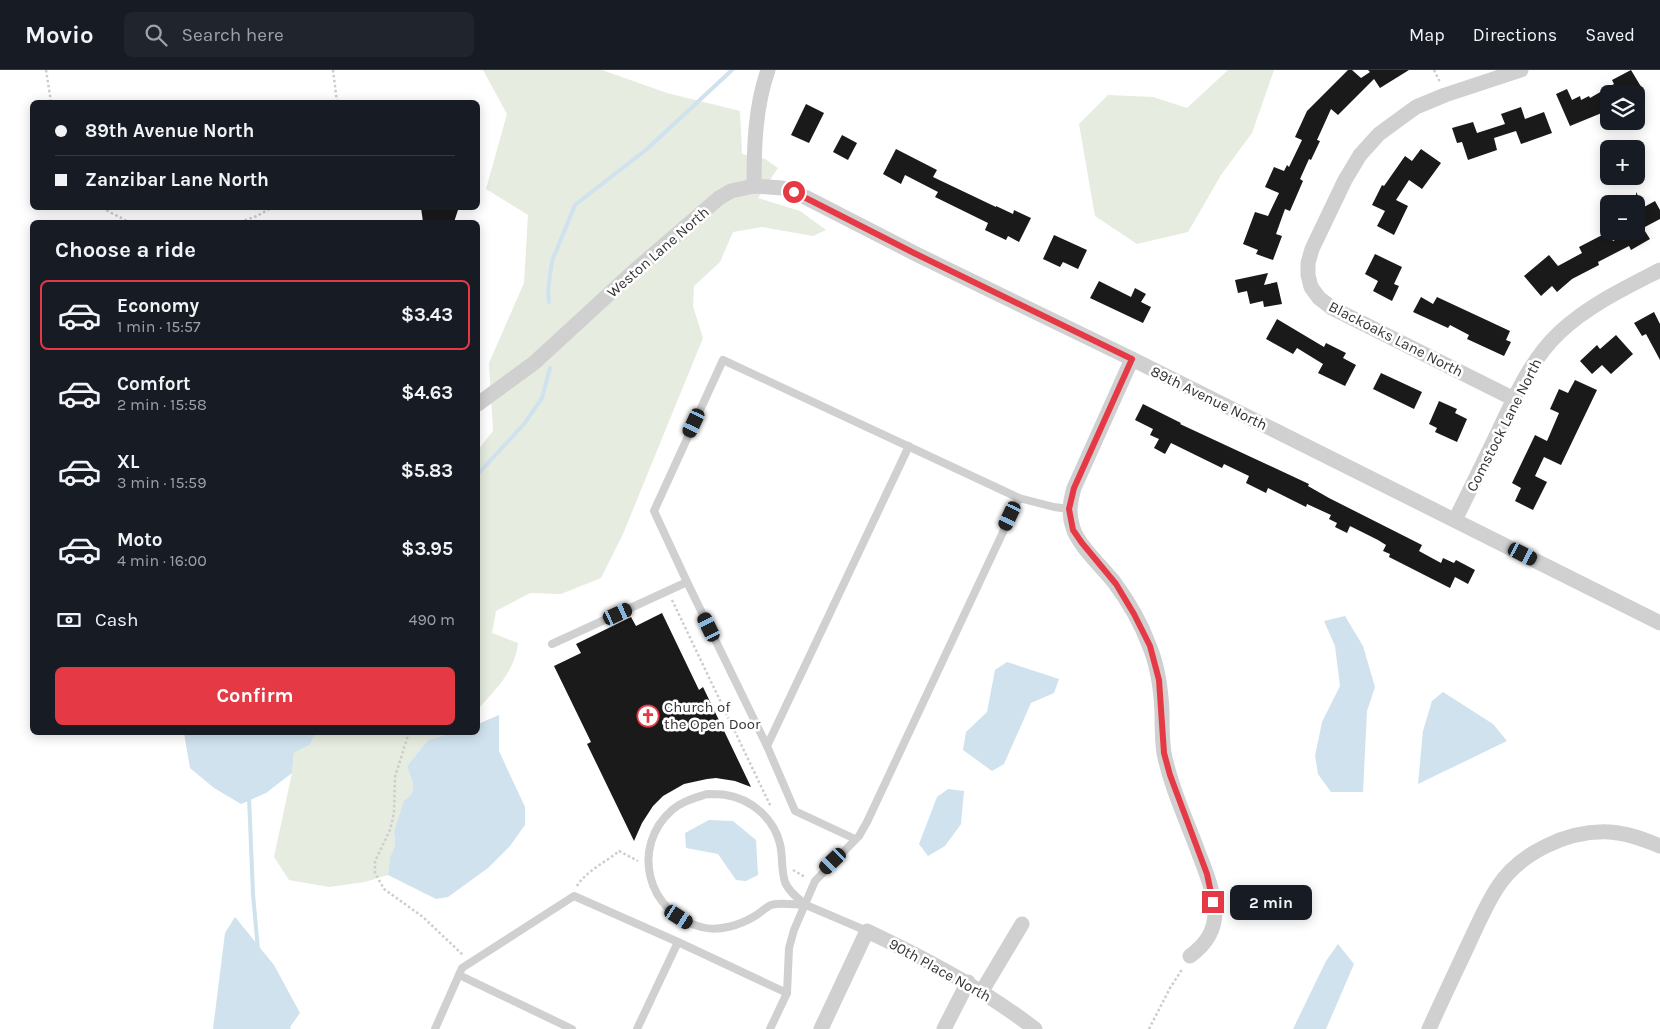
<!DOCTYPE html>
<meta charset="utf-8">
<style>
:root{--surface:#171b24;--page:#20242c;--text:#f1f3f6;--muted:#9ea1a6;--line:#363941;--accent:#e63946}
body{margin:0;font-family:Karla,sans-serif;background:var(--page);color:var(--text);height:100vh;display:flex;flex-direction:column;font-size:19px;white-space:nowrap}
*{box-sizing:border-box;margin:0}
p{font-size:16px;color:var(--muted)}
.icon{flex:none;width:28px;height:28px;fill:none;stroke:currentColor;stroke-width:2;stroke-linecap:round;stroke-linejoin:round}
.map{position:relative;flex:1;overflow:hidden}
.side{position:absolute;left:30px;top:150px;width:450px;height:515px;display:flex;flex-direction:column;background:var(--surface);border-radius:8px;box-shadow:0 2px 12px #0003}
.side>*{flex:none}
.hud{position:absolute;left:30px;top:30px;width:450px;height:110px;border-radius:8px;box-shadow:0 2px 12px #0003;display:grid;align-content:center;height:110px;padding:0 25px;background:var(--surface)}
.buttons{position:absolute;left:1600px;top:15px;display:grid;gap:10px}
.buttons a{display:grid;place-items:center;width:45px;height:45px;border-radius:8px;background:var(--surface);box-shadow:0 2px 12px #0003;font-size:25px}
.end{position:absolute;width:22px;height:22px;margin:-11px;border:6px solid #e63946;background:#fff;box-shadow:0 0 0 2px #fff}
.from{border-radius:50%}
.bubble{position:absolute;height:35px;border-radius:8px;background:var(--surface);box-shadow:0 2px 12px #0003;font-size:16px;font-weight:700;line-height:35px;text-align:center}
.car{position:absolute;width:15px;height:30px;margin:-15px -8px;border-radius:6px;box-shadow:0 0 4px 1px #0007;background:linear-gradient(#222 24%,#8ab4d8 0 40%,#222 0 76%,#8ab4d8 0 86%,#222 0)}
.hud b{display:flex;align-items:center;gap:18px;height:48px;font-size:19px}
.hud b+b{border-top:1px solid var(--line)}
.hud i{width:12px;height:12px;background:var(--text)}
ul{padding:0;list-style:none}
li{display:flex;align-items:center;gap:15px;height:70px;margin:0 10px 8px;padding:0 15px;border:2px solid transparent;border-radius:8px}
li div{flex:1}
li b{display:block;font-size:19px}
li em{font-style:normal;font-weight:700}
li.active{border-color:var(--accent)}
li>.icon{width:45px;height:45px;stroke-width:1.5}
h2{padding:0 25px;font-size:22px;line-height:60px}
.pay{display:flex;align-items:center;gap:12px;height:55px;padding:0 25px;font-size:19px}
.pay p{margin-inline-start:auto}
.primary-button{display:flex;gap:10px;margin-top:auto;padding:10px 25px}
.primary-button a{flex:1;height:58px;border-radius:8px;background:var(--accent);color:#fff;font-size:20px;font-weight:700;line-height:58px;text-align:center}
header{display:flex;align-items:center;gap:30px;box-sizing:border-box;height:70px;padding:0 25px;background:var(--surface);border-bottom:1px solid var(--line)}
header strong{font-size:24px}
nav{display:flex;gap:28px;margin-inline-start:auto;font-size:18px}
.search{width:350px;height:45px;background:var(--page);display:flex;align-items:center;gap:12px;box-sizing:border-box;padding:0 18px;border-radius:8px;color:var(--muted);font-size:19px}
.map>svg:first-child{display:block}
</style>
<header>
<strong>Movio</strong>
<div class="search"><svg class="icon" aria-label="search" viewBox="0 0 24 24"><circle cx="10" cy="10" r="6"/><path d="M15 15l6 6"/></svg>Search here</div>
<nav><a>Map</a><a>Directions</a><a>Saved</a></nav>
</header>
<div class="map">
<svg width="1660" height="959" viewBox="0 0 1660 959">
<rect width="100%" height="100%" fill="#fff"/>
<g fill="#e6ecdf">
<path d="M483,0H602L667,23L740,41L742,84L765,89L778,98L758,128L800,141L826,160L813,166L762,157L733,162L720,192L694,216L693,236L703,268L623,464L601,508L561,524L530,523L496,541L492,563L518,573C515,601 496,619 478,639V380L493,361L489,293L524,213L528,145L486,119L507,44Z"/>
<polygon points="1228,0 1274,0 1252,63 1221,105 1188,162 1137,174 1095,146 1079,54 1108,25 1153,27 1187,38"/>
<polygon points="315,663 452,663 428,670 407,696 413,714 412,724 394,762 395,776 390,787 388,805 365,812 329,817 289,810 274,787 292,703 294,683 310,675"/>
</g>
<g fill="#cfe2ee">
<polygon points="1345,546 1363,576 1375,617 1367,641 1363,722 1331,722 1318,704 1315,686 1322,652 1340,616 1335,576 1324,551"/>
<polygon points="1007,592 1059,609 1054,623 1031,633 1004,694 992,701 963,680 966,662 987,642 995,600"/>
<polygon points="1443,622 1493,654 1507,671 1418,714 1423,661 1432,631"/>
<polygon points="499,645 499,681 525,737 525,755 510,776 488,798 448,827 436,829 388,805 390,787 395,776 394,762 404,731 412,724 413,714 407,696 428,670 452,663 478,662 478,654"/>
<polygon points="184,663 184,662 315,663 310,675 294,683 292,703 266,723 241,734 214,718 190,698"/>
<polygon points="948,719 964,721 961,754 945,776 928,786 919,774 937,727"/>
<polygon points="709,750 733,751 756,770 758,805 746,811 736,810 718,784 686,778 685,763"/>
<polygon points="235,847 274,895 300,943 290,957 291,959 213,959 225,863"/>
<polygon points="1338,874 1354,894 1326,959 1293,959 1326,891"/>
</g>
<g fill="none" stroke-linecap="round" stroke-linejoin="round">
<g stroke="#cfe2ee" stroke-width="4">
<polyline points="549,232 548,220 552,191 575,135 647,79 732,0"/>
<polyline points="478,404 524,354 542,328 550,298"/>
<polyline points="249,727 253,824 258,880"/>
</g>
</g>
<g fill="#1a1a1a">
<polygon points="1348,0 1352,0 1361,8 1370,2 1368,0 1409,0 1380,18 1374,9 1338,45 1331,39 1317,70 1320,71 1311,90 1309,89 1300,109 1303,111 1290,141 1285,139 1276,164 1282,166 1273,190 1256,184 1258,180 1243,174 1255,142 1268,146 1279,123 1265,117 1274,97 1284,101 1287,95 1289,97 1302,70 1295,67 1307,41"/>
<polygon points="1631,0 1643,20 1636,24 1609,24 1609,40 1570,56 1556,24 1567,19 1572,30 1580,26 1581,30 1589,26 1590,28 1614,14 1612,10"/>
<polygon points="806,34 824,43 809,73 791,65"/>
<polygon points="1521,37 1525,49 1544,42 1552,63 1521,74 1516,61 1494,68 1497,80 1468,90 1462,72 1457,73 1452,58 1473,52 1477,63 1505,54 1501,44"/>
<polygon points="842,65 857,73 848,90 833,82"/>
<polygon points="896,79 937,100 933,107 996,137 996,136 1013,144 1014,140 1031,148 1019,172 1008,166 1006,170 985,160 988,153 935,127 938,122 905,105 901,114 883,104"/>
<polygon points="1421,79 1441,93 1422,119 1409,110 1396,130 1408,136 1394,165 1377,156 1385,141 1372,135 1382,115 1384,116 1405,86 1412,91"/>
<polygon points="1636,122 1644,137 1655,131 1660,140 1660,149 1643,158 1650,169 1631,180 1629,176 1598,192 1599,195 1572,209 1557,222 1552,216 1541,226 1524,206 1549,185 1558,196 1582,183 1579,177 1608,162 1613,171 1632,161 1636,161"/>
<polygon points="421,138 438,138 458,140 454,152 423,152"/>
<polygon points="1054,165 1087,180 1078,199 1063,192 1060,197 1043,189"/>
<polygon points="1375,184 1402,197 1394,214 1399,216 1392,231 1373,221 1378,211 1365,204"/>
<polygon points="1268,203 1264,215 1277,212 1282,234 1264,237 1263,231 1250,234 1247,221 1238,223 1235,210"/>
<polygon points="1099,211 1131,227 1135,218 1146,224 1141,232 1151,237 1143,253 1090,228"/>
<polygon points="1421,227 1433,234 1437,227 1510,261 1506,270 1511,272 1504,286 1467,269 1469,265 1450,255 1448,258 1413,242"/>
<polygon points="1654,242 1660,254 1660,290 1646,264 1642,266 1634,253"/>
<polygon points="1277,249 1324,277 1326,273 1346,283 1343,288 1356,295 1345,316 1318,303 1323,294 1297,278 1293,284 1266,269"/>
<polygon points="1616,265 1633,284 1611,304 1602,295 1592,304 1580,291 1597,275 1600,279"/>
<polygon points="1381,303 1422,322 1414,339 1373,319"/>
<polygon points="1575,310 1597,320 1561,395 1544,387 1535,406 1547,412 1533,440 1515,431 1521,418 1512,413 1535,365 1547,371 1559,343 1550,339 1559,319 1568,323"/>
<polygon points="1439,331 1457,339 1455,343 1467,349 1457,372 1435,362 1437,358 1429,354"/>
<polygon points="1143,334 1181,353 1180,354 1309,414 1308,416 1329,428 1422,475 1419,481 1441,493 1443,488 1454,493 1456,490 1475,500 1468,514 1455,507 1450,518 1389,487 1390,484 1383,481 1386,475 1378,470 1350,456 1347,463 1335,457 1337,453 1329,449 1331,445 1307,434 1306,437 1268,418 1266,423 1246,413 1249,406 1224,394 1222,398 1171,373 1165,384 1154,378 1159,369 1150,365 1153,359 1135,350"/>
<polygon points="662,543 699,620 703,617 751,717 735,711 716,708 707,709 684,714 663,726 653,736 642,753 634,771 587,674 591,672 554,596 581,583 576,574 631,547 636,556"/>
</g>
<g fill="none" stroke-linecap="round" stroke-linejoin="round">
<g stroke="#cdcdcd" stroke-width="2.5" stroke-dasharray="2.5 2.5" stroke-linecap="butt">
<polyline points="46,0 51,32"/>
<polyline points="333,0 337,32"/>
<polyline points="1434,0 1440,12"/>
<polyline points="102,138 129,152"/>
<polyline points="240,152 257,146 271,138"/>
<polyline points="672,530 771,737"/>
<polyline points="409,662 395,707 394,743 390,760 375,791 375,803 384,819 423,847 464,886"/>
<polyline points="793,800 805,807"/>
<path d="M577,816C585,802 606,792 619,781L638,791"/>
<polyline points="1149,959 1170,918 1183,898"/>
</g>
<g stroke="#d0d0d0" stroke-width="8">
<polyline points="687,512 767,676 795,741 855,769"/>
<polyline points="552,574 687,512 654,441 723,290 1019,428"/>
<polyline points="767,676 909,376"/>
<path d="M707,724C713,724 720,724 726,725C752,729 774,749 780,774C783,786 781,800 785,812C788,821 799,829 806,835C795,835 782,832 771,835C766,837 760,843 755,846C740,855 719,862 701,857C647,843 630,777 672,740C682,731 695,728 707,724Z"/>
<polyline points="806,835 867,861"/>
<polyline points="459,905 572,959"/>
<polyline points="435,959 462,898 574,826 678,872 787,923"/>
<polyline points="637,959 678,872"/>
<polyline points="770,959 787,923 789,878 794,860 815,811 859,766 867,752 1019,428 1054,437 1069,439"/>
</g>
<g stroke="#d0d0d0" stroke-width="15">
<path d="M754,116C754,77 755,37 768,0"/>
<path d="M1132,289L1074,418C1070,432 1068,444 1073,458C1078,475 1103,498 1114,512C1128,531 1141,553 1149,575C1158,596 1161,619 1162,642C1162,656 1162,670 1164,683C1171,718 1187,751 1199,784C1206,802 1214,822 1215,842C1215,862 1205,875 1190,886"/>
<polyline points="1514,329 1332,238 1319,228 1311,217 1308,205 1308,193 1312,179 1345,110 1360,85 1379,64 1416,37 1445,25 1521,0"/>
<polyline points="478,334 534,293 633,202 719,128 731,121 754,116 782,118 805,127 914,183 1132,289 1660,553"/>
<path d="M1455,450C1470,420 1485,389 1500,358C1516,324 1532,288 1560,262C1589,235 1625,218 1660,200"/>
<polyline points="982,921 1022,854"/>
<path d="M821,959L867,861C926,889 983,919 1035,959"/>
<polyline points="944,959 968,912"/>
<path d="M1429,959C1442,930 1456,901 1469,873C1478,854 1486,835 1497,818C1519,783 1568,760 1609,762C1627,763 1643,769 1660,776"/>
</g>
</g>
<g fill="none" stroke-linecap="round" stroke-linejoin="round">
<polyline stroke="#e63946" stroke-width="6" points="794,122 914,183 1132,289 1074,418 1069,439 1073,460 1082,473 1116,514 1134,544 1150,576 1159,610 1164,683 1170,705 1207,804 1213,832"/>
</g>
<defs>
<g id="church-ring" transform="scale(1.125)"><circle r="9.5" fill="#fff" stroke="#e63946" stroke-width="1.5"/><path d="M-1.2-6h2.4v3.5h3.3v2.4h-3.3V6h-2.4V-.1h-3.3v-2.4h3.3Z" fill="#e63946"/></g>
</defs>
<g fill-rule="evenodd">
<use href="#church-ring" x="648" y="646"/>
</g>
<g text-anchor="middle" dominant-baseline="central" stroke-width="5" stroke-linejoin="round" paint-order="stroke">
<g font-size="15" fill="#333" stroke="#fff">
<text transform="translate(658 182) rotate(-41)">Weston Lane North</text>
<text transform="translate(1396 269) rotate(27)">Blackoaks Lane North</text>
<text transform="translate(1209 328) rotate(26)">89th Avenue North</text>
<text transform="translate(1504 355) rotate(-63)">Comstock Lane North</text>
<text transform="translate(940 900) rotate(29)">90th Place North</text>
</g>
<g font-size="15" fill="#333" stroke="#fff" text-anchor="start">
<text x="664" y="637">Church of<tspan x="664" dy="17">the Open Door</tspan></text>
</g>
</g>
</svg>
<div class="buttons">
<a><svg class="icon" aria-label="layers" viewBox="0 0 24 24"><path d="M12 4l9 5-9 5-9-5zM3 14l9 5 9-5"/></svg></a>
<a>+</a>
<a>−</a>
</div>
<i class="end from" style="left:794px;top:122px"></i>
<i class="end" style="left:1213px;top:832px"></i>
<div class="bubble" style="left:1230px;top:815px;width:82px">2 min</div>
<i class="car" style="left:694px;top:353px;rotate:205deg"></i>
<i class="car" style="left:1010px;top:446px;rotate:205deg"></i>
<i class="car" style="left:1523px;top:484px;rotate:117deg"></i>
<i class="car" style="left:618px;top:544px;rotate:65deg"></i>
<i class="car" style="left:709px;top:557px;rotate:334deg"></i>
<i class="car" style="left:833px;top:791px;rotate:226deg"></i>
<i class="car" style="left:679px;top:847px;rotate:123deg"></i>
<div class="hud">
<b><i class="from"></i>89th Avenue North</b>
<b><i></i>Zanzibar Lane North</b>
</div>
<section class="side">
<h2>Choose a ride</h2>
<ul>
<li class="active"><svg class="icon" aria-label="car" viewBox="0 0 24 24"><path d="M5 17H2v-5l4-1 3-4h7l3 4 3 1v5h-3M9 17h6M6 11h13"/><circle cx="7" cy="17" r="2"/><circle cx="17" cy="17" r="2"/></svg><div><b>Economy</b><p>1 min · 15:57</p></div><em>$3.43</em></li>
<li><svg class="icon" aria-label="car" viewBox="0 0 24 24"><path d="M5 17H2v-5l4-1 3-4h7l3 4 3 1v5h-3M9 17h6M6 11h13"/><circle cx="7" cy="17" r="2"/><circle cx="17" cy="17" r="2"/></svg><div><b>Comfort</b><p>2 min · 15:58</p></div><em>$4.63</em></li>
<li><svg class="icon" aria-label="car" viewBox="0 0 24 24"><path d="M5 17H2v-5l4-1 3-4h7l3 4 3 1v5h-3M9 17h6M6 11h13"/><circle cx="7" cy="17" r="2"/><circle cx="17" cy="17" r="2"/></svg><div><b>XL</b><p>3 min · 15:59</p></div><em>$5.83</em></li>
<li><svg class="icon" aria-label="car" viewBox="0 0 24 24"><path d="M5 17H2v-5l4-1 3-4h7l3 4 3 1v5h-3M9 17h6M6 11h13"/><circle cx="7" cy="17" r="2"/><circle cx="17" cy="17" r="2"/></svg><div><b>Moto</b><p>4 min · 16:00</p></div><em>$3.95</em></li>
</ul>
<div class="pay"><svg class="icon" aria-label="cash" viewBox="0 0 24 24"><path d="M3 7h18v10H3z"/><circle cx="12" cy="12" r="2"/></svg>Cash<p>490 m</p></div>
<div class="primary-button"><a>Confirm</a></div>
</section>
</div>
